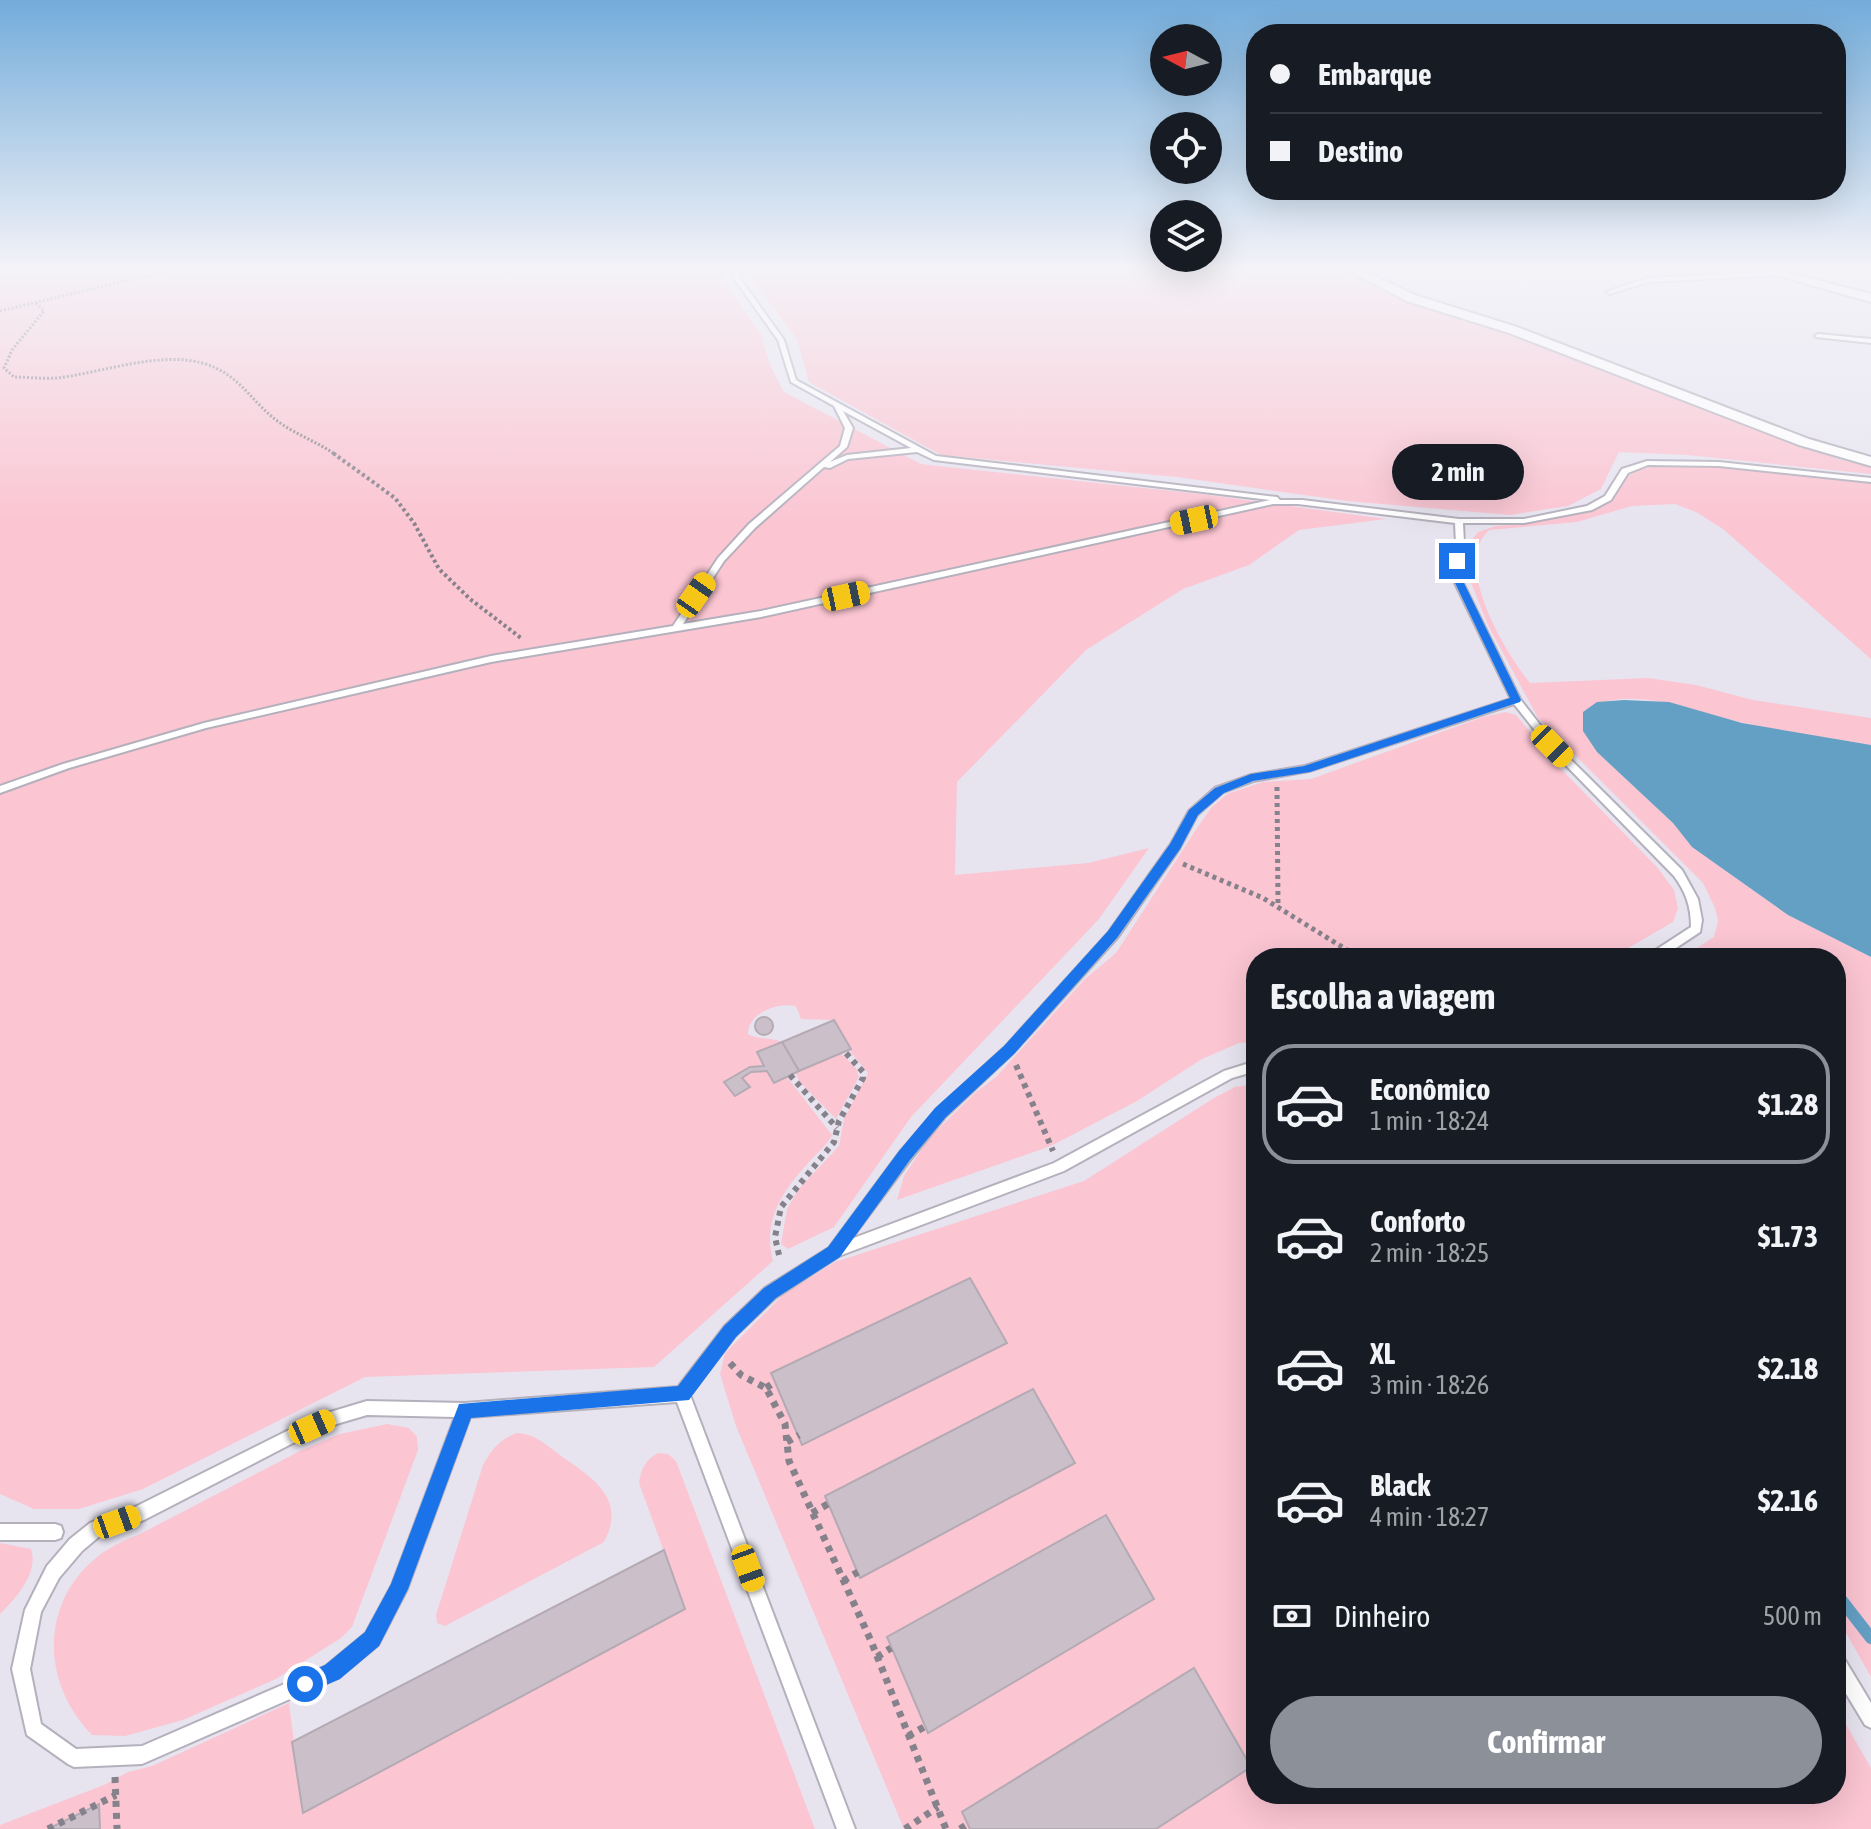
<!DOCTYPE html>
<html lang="pt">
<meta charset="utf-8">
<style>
:root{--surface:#171b24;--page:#20242c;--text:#f1f3f6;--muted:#9ea1a6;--line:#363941;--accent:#8c9099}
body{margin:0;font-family:"Asap Condensed",sans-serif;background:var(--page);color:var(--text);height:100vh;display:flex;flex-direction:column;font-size:30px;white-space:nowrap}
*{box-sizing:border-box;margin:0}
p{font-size:26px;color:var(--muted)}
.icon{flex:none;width:44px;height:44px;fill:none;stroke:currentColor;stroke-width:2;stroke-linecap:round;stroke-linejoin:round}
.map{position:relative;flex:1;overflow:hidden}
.details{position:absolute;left:1246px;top:948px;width:600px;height:856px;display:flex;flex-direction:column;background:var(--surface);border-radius:32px;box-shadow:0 8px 32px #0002}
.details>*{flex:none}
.top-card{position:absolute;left:1246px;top:24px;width:600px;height:176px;border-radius:32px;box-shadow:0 8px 32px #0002;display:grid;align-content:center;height:176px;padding:0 24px;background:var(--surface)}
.needle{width:52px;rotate:277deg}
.tools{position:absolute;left:1150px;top:24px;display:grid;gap:16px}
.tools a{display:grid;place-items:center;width:72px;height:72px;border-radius:50%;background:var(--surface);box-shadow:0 8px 32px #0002;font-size:40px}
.end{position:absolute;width:36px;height:36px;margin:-18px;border:10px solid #1a73e8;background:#fff;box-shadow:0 0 0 4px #fff}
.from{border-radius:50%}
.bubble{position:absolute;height:56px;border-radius:28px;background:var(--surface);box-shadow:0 8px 32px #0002;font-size:26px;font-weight:700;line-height:56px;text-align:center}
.car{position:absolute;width:24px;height:48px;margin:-24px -12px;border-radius:10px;box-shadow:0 0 6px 2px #0007;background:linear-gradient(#f5c518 24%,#345 0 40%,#f5c518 0 76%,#345 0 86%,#f5c518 0)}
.top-card b{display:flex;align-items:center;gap:28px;height:76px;font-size:30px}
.top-card b+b{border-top:2px solid var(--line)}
.top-card i{width:20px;height:20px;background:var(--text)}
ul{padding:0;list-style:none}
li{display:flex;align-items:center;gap:24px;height:120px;margin:0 16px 12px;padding:0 8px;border:4px solid transparent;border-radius:32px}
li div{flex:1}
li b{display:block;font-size:30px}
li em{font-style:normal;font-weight:700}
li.active{border-color:var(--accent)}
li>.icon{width:72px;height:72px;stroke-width:1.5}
h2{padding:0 24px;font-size:36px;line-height:96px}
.pay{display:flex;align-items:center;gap:20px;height:88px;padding:0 24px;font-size:30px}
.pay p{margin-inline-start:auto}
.action{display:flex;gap:16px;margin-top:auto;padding:16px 24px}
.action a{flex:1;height:92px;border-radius:48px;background:var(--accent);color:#fff;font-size:32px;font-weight:700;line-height:92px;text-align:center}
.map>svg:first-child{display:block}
</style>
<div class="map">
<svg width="1871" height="1829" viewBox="0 0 1871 1829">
<rect width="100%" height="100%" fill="#e7e4f0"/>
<g fill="#fbc5d2">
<path d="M0,269H724L723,280L761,334L770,365L784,392L921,464L1209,495L1386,519L1299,530L1249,565L1183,589L1086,650L957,782L955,875L1088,863L1149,848L1099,919L911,1117L834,1227L788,1249L781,1244L787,1209L798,1190L839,1146L844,1119L868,1073L849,1050L851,1048L834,1020L801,1019L796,1006C777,1002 748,1013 748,1034C758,1040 770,1037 782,1042L764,1066L750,1067L725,1082L749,1087L742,1078L751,1072L767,1071L774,1082L787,1077L832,1135C828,1144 819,1151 812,1159C784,1189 762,1218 773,1261L654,1367L365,1377L143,1489L79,1509H34L0,1494Z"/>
<path d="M748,269H1344C1393,303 1453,312 1508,332C1619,370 1729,414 1838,459L1871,467V474L1687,455L1619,452L1601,489L1568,506L1510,515L1347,501L1177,477L941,455L809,382L797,339L748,275Z"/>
<path d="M1662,465L1732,468L1871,483V659L1723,529L1696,512L1675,504L1632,506L1577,522L1489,530C1452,565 1505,652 1530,683L1648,678L1696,685L1753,700L1871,718V745C1829,738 1786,732 1744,723C1698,713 1625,681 1583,712V730L1597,752L1673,823L1692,847L1788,915L1871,957V1677L1836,1615V958H1682L1714,937L1718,921L1715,908L1703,883L1538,718L1488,625L1469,578L1466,561L1470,542L1478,532L1496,526L1529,524L1590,511L1615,497L1627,477L1637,470Z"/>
<polygon points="1506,712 1516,715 1560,768 1657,867 1674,890 1678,908 1673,922 1611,958 1256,958 1256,1042 1239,1043 1202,1059 1137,1101 1051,1146 897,1200 904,1176 929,1138 975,1093 997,1076 1085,979 1116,953 1195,831 1211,808 1227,794 1263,782 1311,779 1483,717"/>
<polygon points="841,1053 856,1068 859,1077 836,1119 799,1081 796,1073"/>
<polygon points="1256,1084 1256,1794 1836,1794 1836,1707 1871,1768 1871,1829 904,1829 736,1426 720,1374 725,1353 784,1294 835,1262 1084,1181 1214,1098 1235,1087"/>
<path d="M387,1424L409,1428L417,1437L418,1450L352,1627L341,1638L276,1679L183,1720L125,1736L92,1735C27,1668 47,1566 138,1535L300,1451L340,1434Z"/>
<path d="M517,1433C535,1434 547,1445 561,1456C593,1478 627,1499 604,1542L445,1626L437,1623L436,1615L483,1465C492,1449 499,1440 517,1433Z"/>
<path d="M658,1453L668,1454L676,1461L815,1829H0V1825L104,1785L128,1772L152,1766L289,1703L303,1813L685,1609L639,1483C641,1469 645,1460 658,1453Z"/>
<path d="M0,1543L31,1549C39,1573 16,1598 0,1614Z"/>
</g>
<polygon fill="#649fc4" points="1624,700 1669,702 1742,723 1871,745 1871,957 1788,915 1692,847 1673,823 1597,752 1583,731 1583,712 1597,702"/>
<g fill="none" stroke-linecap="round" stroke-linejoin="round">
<polyline stroke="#649fc4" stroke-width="12" points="1836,1593 1871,1638"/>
</g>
<g fill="#cbc0c9" stroke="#b4aab3" stroke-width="2">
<circle cx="764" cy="1026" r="9"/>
<polygon points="834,1020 851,1049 799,1071 782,1042"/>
<polygon points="782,1042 799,1071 774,1083 767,1071 751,1072 742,1078 750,1087 735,1096 724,1082 750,1067 764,1066 757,1052"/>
<polygon points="970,1278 1007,1343 802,1445 771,1373"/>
<polygon points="1033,1389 1075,1463 860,1578 825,1496"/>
<polygon points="1106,1515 1154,1599 928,1733 887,1637"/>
<polygon points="664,1550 685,1609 303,1813 292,1742"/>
<polygon points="1194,1668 1251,1767 1156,1829 970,1829 962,1812"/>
<polygon points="99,1804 100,1829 48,1829"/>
</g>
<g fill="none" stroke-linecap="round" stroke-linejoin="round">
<g stroke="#b4b0bc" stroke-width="4">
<g id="service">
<path d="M734,269H740L739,277L784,340L796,380L936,456L1277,497L1280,500H1302L1459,519H1524L1587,506L1605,496L1622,469L1647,461L1719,462L1871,478V482L1719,466L1648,465L1628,473L1611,500L1592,510L1524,523H1463L1464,544L1461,579L1520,699L1555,744L1682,870L1698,899L1702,920L1700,932L1661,958H1646L1648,955L1691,927C1691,907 1686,892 1674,876L1549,748L1514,704L1309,771L1253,781L1223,792L1197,815L1179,849L1117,938L1013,1053L945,1117L910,1160L851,1239L1054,1163L1224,1071L1256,1061V1071L1232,1078L1064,1171L839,1256L775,1298L735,1336L690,1395L855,1829H837L677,1402L470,1417L407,1589L378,1645L338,1678L142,1764L74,1767L68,1764L27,1735L12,1669L25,1610L47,1566L70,1539L90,1523L135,1507L287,1431L327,1413L367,1401L465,1403L678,1387L725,1326L765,1288L829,1248L900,1152L937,1109L1005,1047L1109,932L1171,844L1189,811L1215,788L1251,775L1305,766L1511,699L1453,579L1456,544L1455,523L1298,504H1273L761,617L491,662L206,728L69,768L0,793V786L63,764L204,723L491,656L673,626L718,558L749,524L840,446L845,428L834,406L791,382L778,340L733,277ZM843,411L911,448L847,455L830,462L847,447L853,428ZM917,452L934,460L1270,500L761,611L683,624L724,561L755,528L824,467L830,468L848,459ZM367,1415L455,1417L392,1585L366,1633L326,1666L142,1746L76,1749L41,1724L30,1669L41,1612L59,1578L82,1551L101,1535L144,1520L297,1441L333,1425Z"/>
<polygon points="1779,272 1782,274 1781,275 1648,282 1609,294 1606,292 1648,278"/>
<polygon points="1818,334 1871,339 1871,343 1816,337 1815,336"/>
<polygon points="0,1524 55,1524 61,1526 63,1532 61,1538 55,1540 0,1540"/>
<polygon points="1836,1652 1842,1655 1871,1703 1871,1728 1865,1725 1836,1677"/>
</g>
</g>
<g stroke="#b4b0bc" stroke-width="4">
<g id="minor">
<polygon points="1346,269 1361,269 1415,295 1517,327 1809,439 1871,457 1871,466 1799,445 1509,333 1407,301"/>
<polygon points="1754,269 1773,269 1871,294 1871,302"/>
</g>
</g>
<g stroke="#85828b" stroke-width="3" stroke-dasharray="2 2" stroke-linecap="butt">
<path d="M36,303L44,311L12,350L4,368L14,377C28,377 43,379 57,378C100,373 159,351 202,363C242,374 251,404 283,425C300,436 319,443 336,455"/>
<polyline points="0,311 175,269"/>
</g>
<polyline stroke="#85828b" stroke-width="4" stroke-dasharray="3 3" stroke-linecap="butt" points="333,453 395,498 414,523 439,569 470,599 521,638"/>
<g stroke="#85828b" stroke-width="5" stroke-dasharray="4 4" stroke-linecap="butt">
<polyline points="1277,787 1278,905"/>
<polyline points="1183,864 1263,898 1360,958"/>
</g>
<g stroke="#85828b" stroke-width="6" stroke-dasharray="5 5" stroke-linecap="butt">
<polyline points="1016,1065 1053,1151"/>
<polyline points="790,1075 837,1128"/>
<polyline points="779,1255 775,1237 781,1207 834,1142 839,1121 863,1078 863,1072 845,1052"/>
</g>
<g stroke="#85828b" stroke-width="7" stroke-dasharray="6 6" stroke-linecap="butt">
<polyline points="730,1363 741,1375 766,1388 785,1424 789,1461 871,1641 946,1829"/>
<polyline points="766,1388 775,1382"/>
<polyline points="787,1442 799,1435"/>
<polyline points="812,1513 828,1504"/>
<polyline points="843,1581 858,1572"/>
<polyline points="877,1657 891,1648"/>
<polyline points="908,1736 926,1726"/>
<polyline points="115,1777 117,1829"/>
<polyline points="48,1829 116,1795"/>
<polyline points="905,1829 938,1807"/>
<polyline points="960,1829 968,1824"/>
</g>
<use href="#service" fill="#fff" fill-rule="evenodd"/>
<use href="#minor" fill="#fff" fill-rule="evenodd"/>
</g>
<linearGradient id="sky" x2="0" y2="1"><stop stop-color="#73acda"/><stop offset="0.51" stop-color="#f4f3f8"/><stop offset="1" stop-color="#f4f3f8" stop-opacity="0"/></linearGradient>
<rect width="1871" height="525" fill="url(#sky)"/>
<polygon fill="#1a73e8" points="1453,559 1462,561 1462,579 1521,700 1520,702 1310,772 1253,781 1224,793 1198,815 1180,849 1117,938 1014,1054 946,1117 910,1160 840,1257 776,1298 736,1337 689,1400 471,1418 408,1589 379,1646 340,1679 305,1694 298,1691 295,1684 298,1677 325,1665 365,1632 391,1584 459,1404 678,1386 724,1326 764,1288 828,1247 899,1151 935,1108 1004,1046 1108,931 1170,844 1189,810 1215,788 1251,774 1304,766 1510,698 1453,579"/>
</svg>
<div class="tools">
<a><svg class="needle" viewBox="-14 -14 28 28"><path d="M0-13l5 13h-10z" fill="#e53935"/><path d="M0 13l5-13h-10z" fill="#9ea1a6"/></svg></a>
<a><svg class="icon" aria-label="locate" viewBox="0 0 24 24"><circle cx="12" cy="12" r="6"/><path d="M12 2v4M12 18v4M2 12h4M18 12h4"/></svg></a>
<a><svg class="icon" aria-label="layers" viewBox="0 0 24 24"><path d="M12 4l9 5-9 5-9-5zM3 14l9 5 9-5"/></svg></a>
</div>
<i class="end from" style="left:305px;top:1684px"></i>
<i class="end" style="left:1457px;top:561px"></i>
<div class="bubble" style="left:1392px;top:444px;width:132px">2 min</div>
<i class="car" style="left:1194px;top:520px;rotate:258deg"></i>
<i class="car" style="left:696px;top:595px;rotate:35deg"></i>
<i class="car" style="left:846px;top:596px;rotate:78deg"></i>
<i class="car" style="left:1552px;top:746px;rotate:135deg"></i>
<i class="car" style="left:312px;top:1427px;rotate:66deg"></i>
<i class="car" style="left:117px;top:1522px;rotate:70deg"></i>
<i class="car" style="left:748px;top:1568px;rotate:160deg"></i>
<div class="top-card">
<b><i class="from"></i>Embarque</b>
<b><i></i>Destino</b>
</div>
<section class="details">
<h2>Escolha a viagem</h2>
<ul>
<li class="active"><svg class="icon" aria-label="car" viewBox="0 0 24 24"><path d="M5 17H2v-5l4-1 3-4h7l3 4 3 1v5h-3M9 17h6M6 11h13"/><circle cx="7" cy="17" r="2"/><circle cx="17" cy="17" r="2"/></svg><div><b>Econômico</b><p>1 min · 18:24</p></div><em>$1.28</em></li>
<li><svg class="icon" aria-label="car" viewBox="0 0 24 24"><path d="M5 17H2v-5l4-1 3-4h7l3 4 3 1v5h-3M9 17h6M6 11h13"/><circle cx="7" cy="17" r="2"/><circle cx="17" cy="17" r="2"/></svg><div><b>Conforto</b><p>2 min · 18:25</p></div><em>$1.73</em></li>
<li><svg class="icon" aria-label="car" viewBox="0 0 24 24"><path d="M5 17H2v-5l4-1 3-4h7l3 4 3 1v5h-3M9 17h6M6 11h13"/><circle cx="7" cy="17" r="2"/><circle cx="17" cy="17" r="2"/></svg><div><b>XL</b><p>3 min · 18:26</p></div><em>$2.18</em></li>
<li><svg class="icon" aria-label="car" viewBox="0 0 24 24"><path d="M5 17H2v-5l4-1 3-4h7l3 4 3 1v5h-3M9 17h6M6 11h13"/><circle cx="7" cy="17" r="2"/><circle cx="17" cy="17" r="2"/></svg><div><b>Black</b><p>4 min · 18:27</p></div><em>$2.16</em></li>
</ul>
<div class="pay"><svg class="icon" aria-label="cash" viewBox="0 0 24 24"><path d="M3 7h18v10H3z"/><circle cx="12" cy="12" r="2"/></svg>Dinheiro<p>500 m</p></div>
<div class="action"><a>Confirmar</a></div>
</section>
</div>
